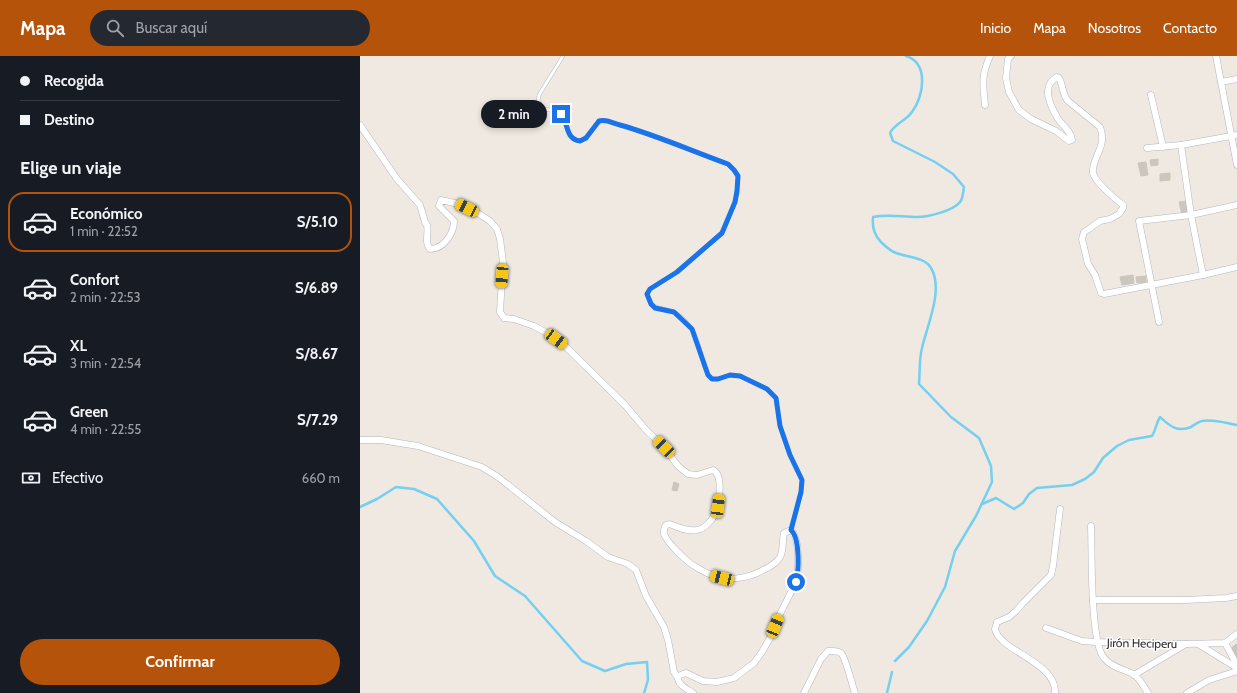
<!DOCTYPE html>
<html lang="es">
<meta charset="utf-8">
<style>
:root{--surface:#171b24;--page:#242831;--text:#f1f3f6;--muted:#9ea1a6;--line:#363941;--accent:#b45309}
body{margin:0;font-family:Cabin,sans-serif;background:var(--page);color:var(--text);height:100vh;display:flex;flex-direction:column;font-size:15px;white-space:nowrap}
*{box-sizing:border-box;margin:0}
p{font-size:13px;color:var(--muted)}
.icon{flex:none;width:22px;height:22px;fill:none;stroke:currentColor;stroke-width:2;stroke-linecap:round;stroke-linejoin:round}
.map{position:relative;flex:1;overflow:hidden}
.details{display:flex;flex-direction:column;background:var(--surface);width:360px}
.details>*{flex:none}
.top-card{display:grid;align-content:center;height:88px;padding:0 20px;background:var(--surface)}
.end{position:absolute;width:18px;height:18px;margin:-9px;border:5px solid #1a73e8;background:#fff;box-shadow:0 0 0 2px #fff}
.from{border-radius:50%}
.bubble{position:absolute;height:28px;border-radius:14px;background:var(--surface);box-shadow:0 2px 6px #0003;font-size:13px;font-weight:800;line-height:28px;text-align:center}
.car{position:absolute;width:12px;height:24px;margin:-12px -6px;border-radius:5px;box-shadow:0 0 3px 1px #0007;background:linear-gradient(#f5c518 24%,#345 0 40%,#f5c518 0 76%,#345 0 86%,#f5c518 0)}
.top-card b{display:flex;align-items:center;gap:14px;height:38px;font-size:15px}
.top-card b+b{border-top:1px solid var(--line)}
.top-card i{width:10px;height:10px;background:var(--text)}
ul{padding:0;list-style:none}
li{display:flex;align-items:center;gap:12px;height:60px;margin:0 8px 6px;padding:0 12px;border:2px solid transparent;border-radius:16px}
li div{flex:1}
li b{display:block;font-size:15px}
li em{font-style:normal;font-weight:800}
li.active{border-color:var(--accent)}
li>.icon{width:36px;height:36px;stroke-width:1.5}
h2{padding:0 20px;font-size:18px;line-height:48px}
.pay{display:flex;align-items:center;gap:10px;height:44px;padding:0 20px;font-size:15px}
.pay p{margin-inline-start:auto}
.cta{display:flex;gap:8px;margin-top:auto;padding:8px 20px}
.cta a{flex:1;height:46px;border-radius:24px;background:var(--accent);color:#fff;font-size:16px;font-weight:800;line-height:46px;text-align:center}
header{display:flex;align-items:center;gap:24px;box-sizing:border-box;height:56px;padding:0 20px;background:var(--accent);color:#fff}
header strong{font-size:19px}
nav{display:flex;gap:22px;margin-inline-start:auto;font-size:14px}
.search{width:280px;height:36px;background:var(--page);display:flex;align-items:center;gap:10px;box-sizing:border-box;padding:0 14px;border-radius:22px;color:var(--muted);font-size:15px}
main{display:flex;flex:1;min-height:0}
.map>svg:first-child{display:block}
</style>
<header>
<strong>Mapa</strong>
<div class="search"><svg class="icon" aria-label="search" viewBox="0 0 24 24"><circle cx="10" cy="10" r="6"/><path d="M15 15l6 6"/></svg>Buscar aquí</div>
<nav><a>Inicio</a><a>Mapa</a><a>Nosotros</a><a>Contacto</a></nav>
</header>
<main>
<section class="details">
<div class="top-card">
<b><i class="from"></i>Recogida</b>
<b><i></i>Destino</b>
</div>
<h2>Elige un viaje</h2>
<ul>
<li class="active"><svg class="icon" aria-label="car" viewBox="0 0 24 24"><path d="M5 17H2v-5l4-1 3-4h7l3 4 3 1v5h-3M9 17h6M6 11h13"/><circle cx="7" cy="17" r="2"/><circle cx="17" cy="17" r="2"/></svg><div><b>Económico</b><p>1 min · 22:52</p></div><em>S/5.10</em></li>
<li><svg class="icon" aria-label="car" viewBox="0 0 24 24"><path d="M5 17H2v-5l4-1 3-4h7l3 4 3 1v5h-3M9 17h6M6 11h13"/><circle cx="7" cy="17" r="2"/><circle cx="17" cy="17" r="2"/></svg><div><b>Confort</b><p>2 min · 22:53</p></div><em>S/6.89</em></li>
<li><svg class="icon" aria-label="car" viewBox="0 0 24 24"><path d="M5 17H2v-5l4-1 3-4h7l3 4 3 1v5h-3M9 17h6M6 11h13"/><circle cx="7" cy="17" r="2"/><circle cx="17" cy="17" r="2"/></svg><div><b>XL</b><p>3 min · 22:54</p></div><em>S/8.67</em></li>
<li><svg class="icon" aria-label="car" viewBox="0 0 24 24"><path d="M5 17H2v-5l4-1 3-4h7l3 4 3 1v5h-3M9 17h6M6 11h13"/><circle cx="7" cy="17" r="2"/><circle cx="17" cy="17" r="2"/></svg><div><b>Green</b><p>4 min · 22:55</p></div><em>S/7.29</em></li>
</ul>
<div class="pay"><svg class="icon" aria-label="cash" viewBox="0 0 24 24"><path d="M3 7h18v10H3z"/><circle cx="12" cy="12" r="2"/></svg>Efectivo<p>660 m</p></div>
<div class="cta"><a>Confirmar</a></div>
</section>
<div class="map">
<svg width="877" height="637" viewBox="0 0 877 637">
<rect width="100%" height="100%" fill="#efe9e1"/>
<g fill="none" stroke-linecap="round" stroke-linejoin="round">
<g stroke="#75cff0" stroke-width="2.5">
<path d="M622,448L636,442L654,453L663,447L669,438L677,432L712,429L725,423L734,416L743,402L757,390L769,384L792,380C796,374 796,367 800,361C809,369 817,377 831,371C834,369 838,366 842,365C853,363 866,367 877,369"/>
<polyline points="0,451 17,443 36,431 54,433 77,443 114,485 135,520 165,540 222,605 245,615 266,608 287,606 288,624 284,637"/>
<path d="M535,605L549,591L567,565L585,531L595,495L616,460L632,426L631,410L619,382L591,361L559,328C560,317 559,303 562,292C567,270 584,233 571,212C565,201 546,201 536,197C530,195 525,190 521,186C514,179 512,171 513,161C528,158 542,161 557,161C568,161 593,155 600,146C603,143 603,136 604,131L593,118L575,106L533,85L530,77C535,67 546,65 552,56C564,40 569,7 546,0"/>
<polyline points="527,637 532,616"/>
</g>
</g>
<g fill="#cbc7bf" stroke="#cbc5ba">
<polygon points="798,103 798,109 791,110 790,104"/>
<polygon points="786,106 788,119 781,120 778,107"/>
<polygon points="810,117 810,124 800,125 800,118"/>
<polygon points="827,145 829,157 822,159 819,146"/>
<polygon points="773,219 774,227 762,229 760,221"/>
<polygon points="786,220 786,226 777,227 776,221"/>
<polygon points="314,426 319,428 317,435 312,434"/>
<polygon points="876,588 877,589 877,604 868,595"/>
</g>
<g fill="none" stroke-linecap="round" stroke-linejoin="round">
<g stroke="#b4b7c1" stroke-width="4">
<path id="service" d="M203,0L179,39L178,45L182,53C188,54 197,54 201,58C212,66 202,82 221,85L226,81L239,65L244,64L256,68L276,74L368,108L374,114L378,120L377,135L375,146L362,177L317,216L290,233L287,238C293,255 298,250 313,256C319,258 327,266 331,272C342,286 340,312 352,323H358L370,319L380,320L407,333L416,342L420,370L430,399L442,424L441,436L431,474"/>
</g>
<g stroke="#b4b7c1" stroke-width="7">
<g id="minor">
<path d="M651,0L648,3L646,22L649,36L659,54L671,63L696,75L709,85L712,84C711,75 703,70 698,63C691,51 680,30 697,21L699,22C703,29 702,38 708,45L740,71C748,90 731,103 733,117C735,126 755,143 763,149V152L759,158L750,163L740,165L729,173L724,176L722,183L728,208L735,219L741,237L744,238L843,219L877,211"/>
<polyline points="856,0 877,109"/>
<polyline points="861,26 877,23"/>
<polyline points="791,39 803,91"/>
<path d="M625,49C623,28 621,20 630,0"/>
<path d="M0,69L37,123L60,149L65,166L67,169C69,178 64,186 70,193C84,193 94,177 94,165L79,150L81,144L99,148L116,156L130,165L137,173L140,183L143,206L140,256L144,262L154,263L174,270L189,278L204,289L265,349L286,374L304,391L318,410L328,418L337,419L353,414C364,419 359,449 355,458C352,465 344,473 337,474C327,476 318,471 309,468L306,469C304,472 303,474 304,478C308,488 327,506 336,511C344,516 352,520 361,522C375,524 391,521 403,514C410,511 416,508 420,501C424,494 422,485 424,477L431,474C440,482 439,514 436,526L420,558L410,582L402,596L394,607L374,622L357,626L343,625L326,617L318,620C317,629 327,633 333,637"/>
<polyline points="821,89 831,159 843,219"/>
<polyline points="787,92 821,89 877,79"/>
<polyline points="799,266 779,165 831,159 877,149"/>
<polyline points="0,384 21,384 58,390 122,411 138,421 195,466 226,485 248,501 268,508 276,514 286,540 304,571 308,584 314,616 318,622"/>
<path d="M731,470C732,495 730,586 744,602C751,611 763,613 773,618C779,621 784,631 788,637"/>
<polyline points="733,544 825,544 866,542 877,540"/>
<polyline points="686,572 722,585 737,586 826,588 865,587 877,578"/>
<polyline points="865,587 877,609"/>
<polyline points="838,588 877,612"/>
<polyline points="774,619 826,588"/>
<path d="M444,637L461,603L468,595C473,595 477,594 481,597C486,602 492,629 495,637"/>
<path d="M695,637C697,606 639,595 635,573L637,566L649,561L656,555L663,547L691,519L693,510L700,453"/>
<polyline points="827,637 849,624 877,615"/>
</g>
</g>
<use href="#service" stroke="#fff" stroke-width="3"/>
<use href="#minor" stroke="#fff" stroke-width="6"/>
</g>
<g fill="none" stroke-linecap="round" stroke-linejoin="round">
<path stroke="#1a73e8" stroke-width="5" d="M201,58C209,68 205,83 220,85L226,82L239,65C247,63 252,67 260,69C296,79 332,95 368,108L374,114L378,120L377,135L375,146L362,177L317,216L290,233L287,238L291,248L295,252L314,256L332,273L348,319L352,323H358L370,319L380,320L407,333L416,342L420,370L430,399L442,424L441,436L431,474C440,482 439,514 436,526"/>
</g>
<g text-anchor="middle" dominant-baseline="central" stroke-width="3" stroke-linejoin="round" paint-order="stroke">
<g font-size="12" fill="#2e2e2e" stroke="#fff">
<text transform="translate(782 587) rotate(1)">Jirón Heciperu</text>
</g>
</g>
</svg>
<i class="end from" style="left:436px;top:526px"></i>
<i class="end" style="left:201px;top:58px"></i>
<div class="bubble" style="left:121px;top:44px;width:66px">2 min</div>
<i class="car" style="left:107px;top:152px;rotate:296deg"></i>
<i class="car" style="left:142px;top:220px;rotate:184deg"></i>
<i class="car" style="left:196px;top:283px;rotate:126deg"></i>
<i class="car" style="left:304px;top:391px;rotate:315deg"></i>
<i class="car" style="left:358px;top:450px;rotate:7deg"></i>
<i class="car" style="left:362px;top:522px;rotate:284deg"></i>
<i class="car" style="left:415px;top:570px;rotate:22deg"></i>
</div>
</main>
